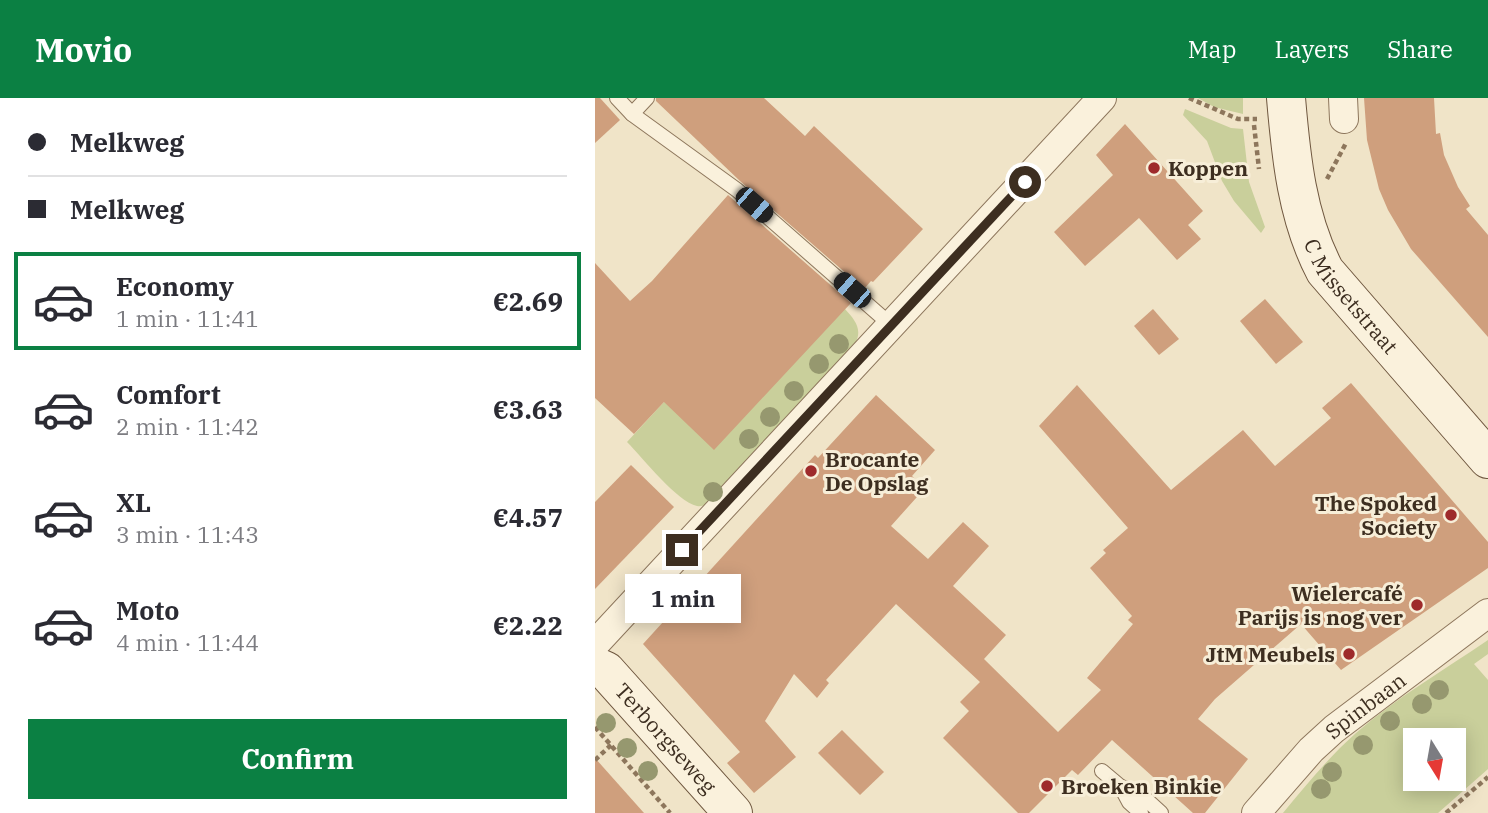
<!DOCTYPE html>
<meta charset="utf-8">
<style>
:root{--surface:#fff;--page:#f2f2f3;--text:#2b2b33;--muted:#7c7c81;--line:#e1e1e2;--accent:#0b8043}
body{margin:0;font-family:"IBM Plex Serif",serif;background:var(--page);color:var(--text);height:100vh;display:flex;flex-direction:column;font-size:26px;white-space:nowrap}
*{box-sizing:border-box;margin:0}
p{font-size:23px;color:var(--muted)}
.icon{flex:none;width:38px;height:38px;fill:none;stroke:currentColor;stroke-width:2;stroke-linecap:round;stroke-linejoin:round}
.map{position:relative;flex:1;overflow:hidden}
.details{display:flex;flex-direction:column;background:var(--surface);width:595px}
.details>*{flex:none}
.banner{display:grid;align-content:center;height:154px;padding:0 28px;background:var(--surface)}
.needle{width:46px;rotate:169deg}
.controls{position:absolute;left:808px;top:630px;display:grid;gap:14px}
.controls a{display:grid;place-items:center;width:63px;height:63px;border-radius:0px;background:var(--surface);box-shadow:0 4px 18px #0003;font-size:35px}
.end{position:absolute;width:32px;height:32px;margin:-16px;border:9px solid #3d2e20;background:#fff;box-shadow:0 0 0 4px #fff}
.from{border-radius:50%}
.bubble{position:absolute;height:49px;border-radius:0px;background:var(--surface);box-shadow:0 4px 18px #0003;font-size:23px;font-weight:700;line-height:49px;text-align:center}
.car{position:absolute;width:21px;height:42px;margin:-21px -10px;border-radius:9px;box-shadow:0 0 5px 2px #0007;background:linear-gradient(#222 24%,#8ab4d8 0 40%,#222 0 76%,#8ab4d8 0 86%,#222 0)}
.banner b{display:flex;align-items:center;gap:24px;height:66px;font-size:26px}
.banner b+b{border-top:2px solid var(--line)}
.banner i{width:18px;height:18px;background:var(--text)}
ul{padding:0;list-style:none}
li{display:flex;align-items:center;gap:21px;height:98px;margin:0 14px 10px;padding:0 14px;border:4px solid transparent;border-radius:0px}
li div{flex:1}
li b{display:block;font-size:26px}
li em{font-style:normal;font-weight:700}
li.selected{border-color:var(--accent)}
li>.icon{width:63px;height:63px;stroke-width:1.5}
.button{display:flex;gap:14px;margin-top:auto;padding:14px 28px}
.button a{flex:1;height:80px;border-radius:0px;background:var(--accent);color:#fff;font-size:28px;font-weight:700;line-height:80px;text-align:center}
header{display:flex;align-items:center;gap:42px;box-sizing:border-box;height:98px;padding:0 35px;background:var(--accent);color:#fff}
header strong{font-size:33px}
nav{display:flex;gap:38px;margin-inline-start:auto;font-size:24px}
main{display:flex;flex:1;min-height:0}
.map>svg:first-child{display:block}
</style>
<header>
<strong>Movio</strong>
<nav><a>Map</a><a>Layers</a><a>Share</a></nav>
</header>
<main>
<section class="details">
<div class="banner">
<b><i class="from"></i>Melkweg</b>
<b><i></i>Melkweg</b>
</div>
<ul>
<li class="selected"><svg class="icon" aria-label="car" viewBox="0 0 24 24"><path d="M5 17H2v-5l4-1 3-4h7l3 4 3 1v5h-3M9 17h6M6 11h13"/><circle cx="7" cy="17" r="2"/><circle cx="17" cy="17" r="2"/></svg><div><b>Economy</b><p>1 min · 11:41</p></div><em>€2.69</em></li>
<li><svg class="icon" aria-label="car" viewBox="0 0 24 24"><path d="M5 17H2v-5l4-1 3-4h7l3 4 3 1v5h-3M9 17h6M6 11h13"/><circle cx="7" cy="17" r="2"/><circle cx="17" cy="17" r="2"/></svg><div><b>Comfort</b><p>2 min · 11:42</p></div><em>€3.63</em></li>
<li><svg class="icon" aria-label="car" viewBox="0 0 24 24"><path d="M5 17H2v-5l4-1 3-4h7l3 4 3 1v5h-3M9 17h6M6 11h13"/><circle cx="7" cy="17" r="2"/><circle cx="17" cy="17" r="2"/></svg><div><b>XL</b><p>3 min · 11:43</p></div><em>€4.57</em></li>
<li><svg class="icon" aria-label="car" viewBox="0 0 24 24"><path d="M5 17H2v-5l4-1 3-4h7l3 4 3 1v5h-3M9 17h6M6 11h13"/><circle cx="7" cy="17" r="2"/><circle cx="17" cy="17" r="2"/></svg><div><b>Moto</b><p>4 min · 11:44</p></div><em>€2.22</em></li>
</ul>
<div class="button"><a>Confirm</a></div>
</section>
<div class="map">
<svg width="893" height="715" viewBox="0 0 893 715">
<rect width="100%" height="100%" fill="#f0e4c8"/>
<g fill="#c9cf9b" fill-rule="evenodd">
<polygon points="603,0 648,0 648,16 619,9"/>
<polygon points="590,11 636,30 648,31 654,84 670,129 666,135 639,103 627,83 612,43 588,17"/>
<path d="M250,211C260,222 268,231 260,246L118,404C112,406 108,409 102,408C82,404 48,360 32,344L69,304Z"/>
<path d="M893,542V556L879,566L893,582V671L843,715H688C711,687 734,659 761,635C801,600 849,572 893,542ZM821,642H859V681H821Z"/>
</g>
<g fill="#cf9f7d">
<polygon points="0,0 5,0 25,22 0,45"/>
<polygon points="61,0 169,0 210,38 219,28 328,131 278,184 276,183 269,191 145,83 61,3"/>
<polygon points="769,0 839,0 841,36 845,35 849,57 863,89 875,108 871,111 893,137 893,239 816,151 793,112 784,91 772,42"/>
<polygon points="530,26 608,113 593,127 606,141 582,162 544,120 490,168 459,134 518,77 501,57"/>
<polygon points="133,97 256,205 119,352 69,304 39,336 0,300 0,165 35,203 57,183"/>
<polygon points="670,201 708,244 681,266 645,223"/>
<polygon points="558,211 584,241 564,257 539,228"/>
<polygon points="756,285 893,444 893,470 746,572 706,526 620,601 603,621 653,661 610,715 598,715 517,642 483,677 477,672 434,715 423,715 348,640 374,613 365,604 385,584 301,506 231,582 234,585 222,600 199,576 170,623 201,659 159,695 132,665 145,654 48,546 220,357 223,360 281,297 340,352 317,378 330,390 296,428 333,461 368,424 394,448 358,488 411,537 389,561 463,634 506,592 492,580 538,526 533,522 537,518 495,470 511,455 508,452 533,430 444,328 482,287 576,392 648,332 680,368 736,320 727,310"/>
<polygon points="36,367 79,409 0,491 0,404"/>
<polygon points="247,632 289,674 265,697 223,655"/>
<polygon points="0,660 49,715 0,715"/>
</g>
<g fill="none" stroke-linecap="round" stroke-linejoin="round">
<g stroke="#8d765c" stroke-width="16">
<g id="lane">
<polyline points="22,0 37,16 142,92 296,227"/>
<polyline points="37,16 52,0"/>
<polyline points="507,673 526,689"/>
<polyline points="546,715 534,704 526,689 543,694 566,715"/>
</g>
</g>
<g stroke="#8d765c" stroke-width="30">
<g id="street">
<polyline points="748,0 749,21"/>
<polyline points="0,546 507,0"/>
<path id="s1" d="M661,715L716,652L739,631L893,515"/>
</g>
</g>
<g stroke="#6f573f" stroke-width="40">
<g id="secondary">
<path id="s2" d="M691,0C696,59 702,120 730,173L893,361"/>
<path id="s3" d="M0,568L11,573L138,715"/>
</g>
</g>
<g stroke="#8d765c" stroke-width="4.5" stroke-dasharray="5 3.5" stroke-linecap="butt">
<polyline points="594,0 643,21 662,21"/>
<polyline points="659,27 664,71"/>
<polyline points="732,81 751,45"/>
<polyline points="0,629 75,715"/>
<polyline points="0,662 16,647"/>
<polyline points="851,715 893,679"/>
</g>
<use href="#lane" stroke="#faf1dc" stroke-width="14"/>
<use href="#street" stroke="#faf1dc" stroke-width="28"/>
<use href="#secondary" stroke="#faf1dc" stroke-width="38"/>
</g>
<g fill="#96986f">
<circle cx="244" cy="246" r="10"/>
<circle cx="224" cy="266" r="10"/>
<circle cx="199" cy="293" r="10"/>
<circle cx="175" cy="319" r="10"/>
<circle cx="154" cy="341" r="10"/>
<circle cx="118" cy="394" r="10"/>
<circle cx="844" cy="592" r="10"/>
<circle cx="827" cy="606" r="10"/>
<circle cx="795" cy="623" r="10"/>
<circle cx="11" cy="625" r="10"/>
<circle cx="768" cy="647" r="10"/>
<circle cx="32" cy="650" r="10"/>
<circle cx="53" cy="673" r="10"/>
<circle cx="737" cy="674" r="10"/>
<circle cx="726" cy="691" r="10"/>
</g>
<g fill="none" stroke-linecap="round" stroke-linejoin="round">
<polyline stroke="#3d2e20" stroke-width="9" points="87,452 430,84"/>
</g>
<g fill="#9e2a2b" stroke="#f7eed8" stroke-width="2.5">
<circle cx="559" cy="70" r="7"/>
<circle cx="216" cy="373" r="7"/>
<circle cx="856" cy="417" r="7"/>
<circle cx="822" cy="507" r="7"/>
<circle cx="754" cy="556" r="7"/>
<circle cx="452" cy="688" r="7"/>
</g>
<g text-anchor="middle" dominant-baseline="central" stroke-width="6" stroke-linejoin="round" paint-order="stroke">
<g font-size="21" font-weight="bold" fill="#3d2e20" stroke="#f7eed8" text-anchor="start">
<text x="573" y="70">Koppen</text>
<text x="230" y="361">Brocante<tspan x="230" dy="24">De Opslag</tspan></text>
<text x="842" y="405" text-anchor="end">The Spoked<tspan x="842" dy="24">Society</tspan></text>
<text x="808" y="495" text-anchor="end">Wielercafé<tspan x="808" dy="24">Parijs is nog ver</tspan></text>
<text x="740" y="556" text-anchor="end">JtM Meubels</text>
<text x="466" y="688">Broeken Binkie</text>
</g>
<g font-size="21" fill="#3d2e20" stroke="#f7eed8">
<text stroke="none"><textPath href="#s2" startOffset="214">C Missetstraat</textPath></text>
<text stroke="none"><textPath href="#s1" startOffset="154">Spinbaan</textPath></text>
<text stroke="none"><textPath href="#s3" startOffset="102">Terborgseweg</textPath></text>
</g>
</g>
</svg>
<div class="controls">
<a><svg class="needle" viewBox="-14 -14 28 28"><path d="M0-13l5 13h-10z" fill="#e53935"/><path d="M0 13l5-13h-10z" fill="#7c7c81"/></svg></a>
</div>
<i class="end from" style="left:430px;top:84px"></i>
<i class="end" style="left:87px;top:452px"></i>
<div class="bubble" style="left:30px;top:476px;width:116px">1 min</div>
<i class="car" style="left:159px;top:107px;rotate:131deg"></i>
<i class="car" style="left:257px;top:192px;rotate:311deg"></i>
</div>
</main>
